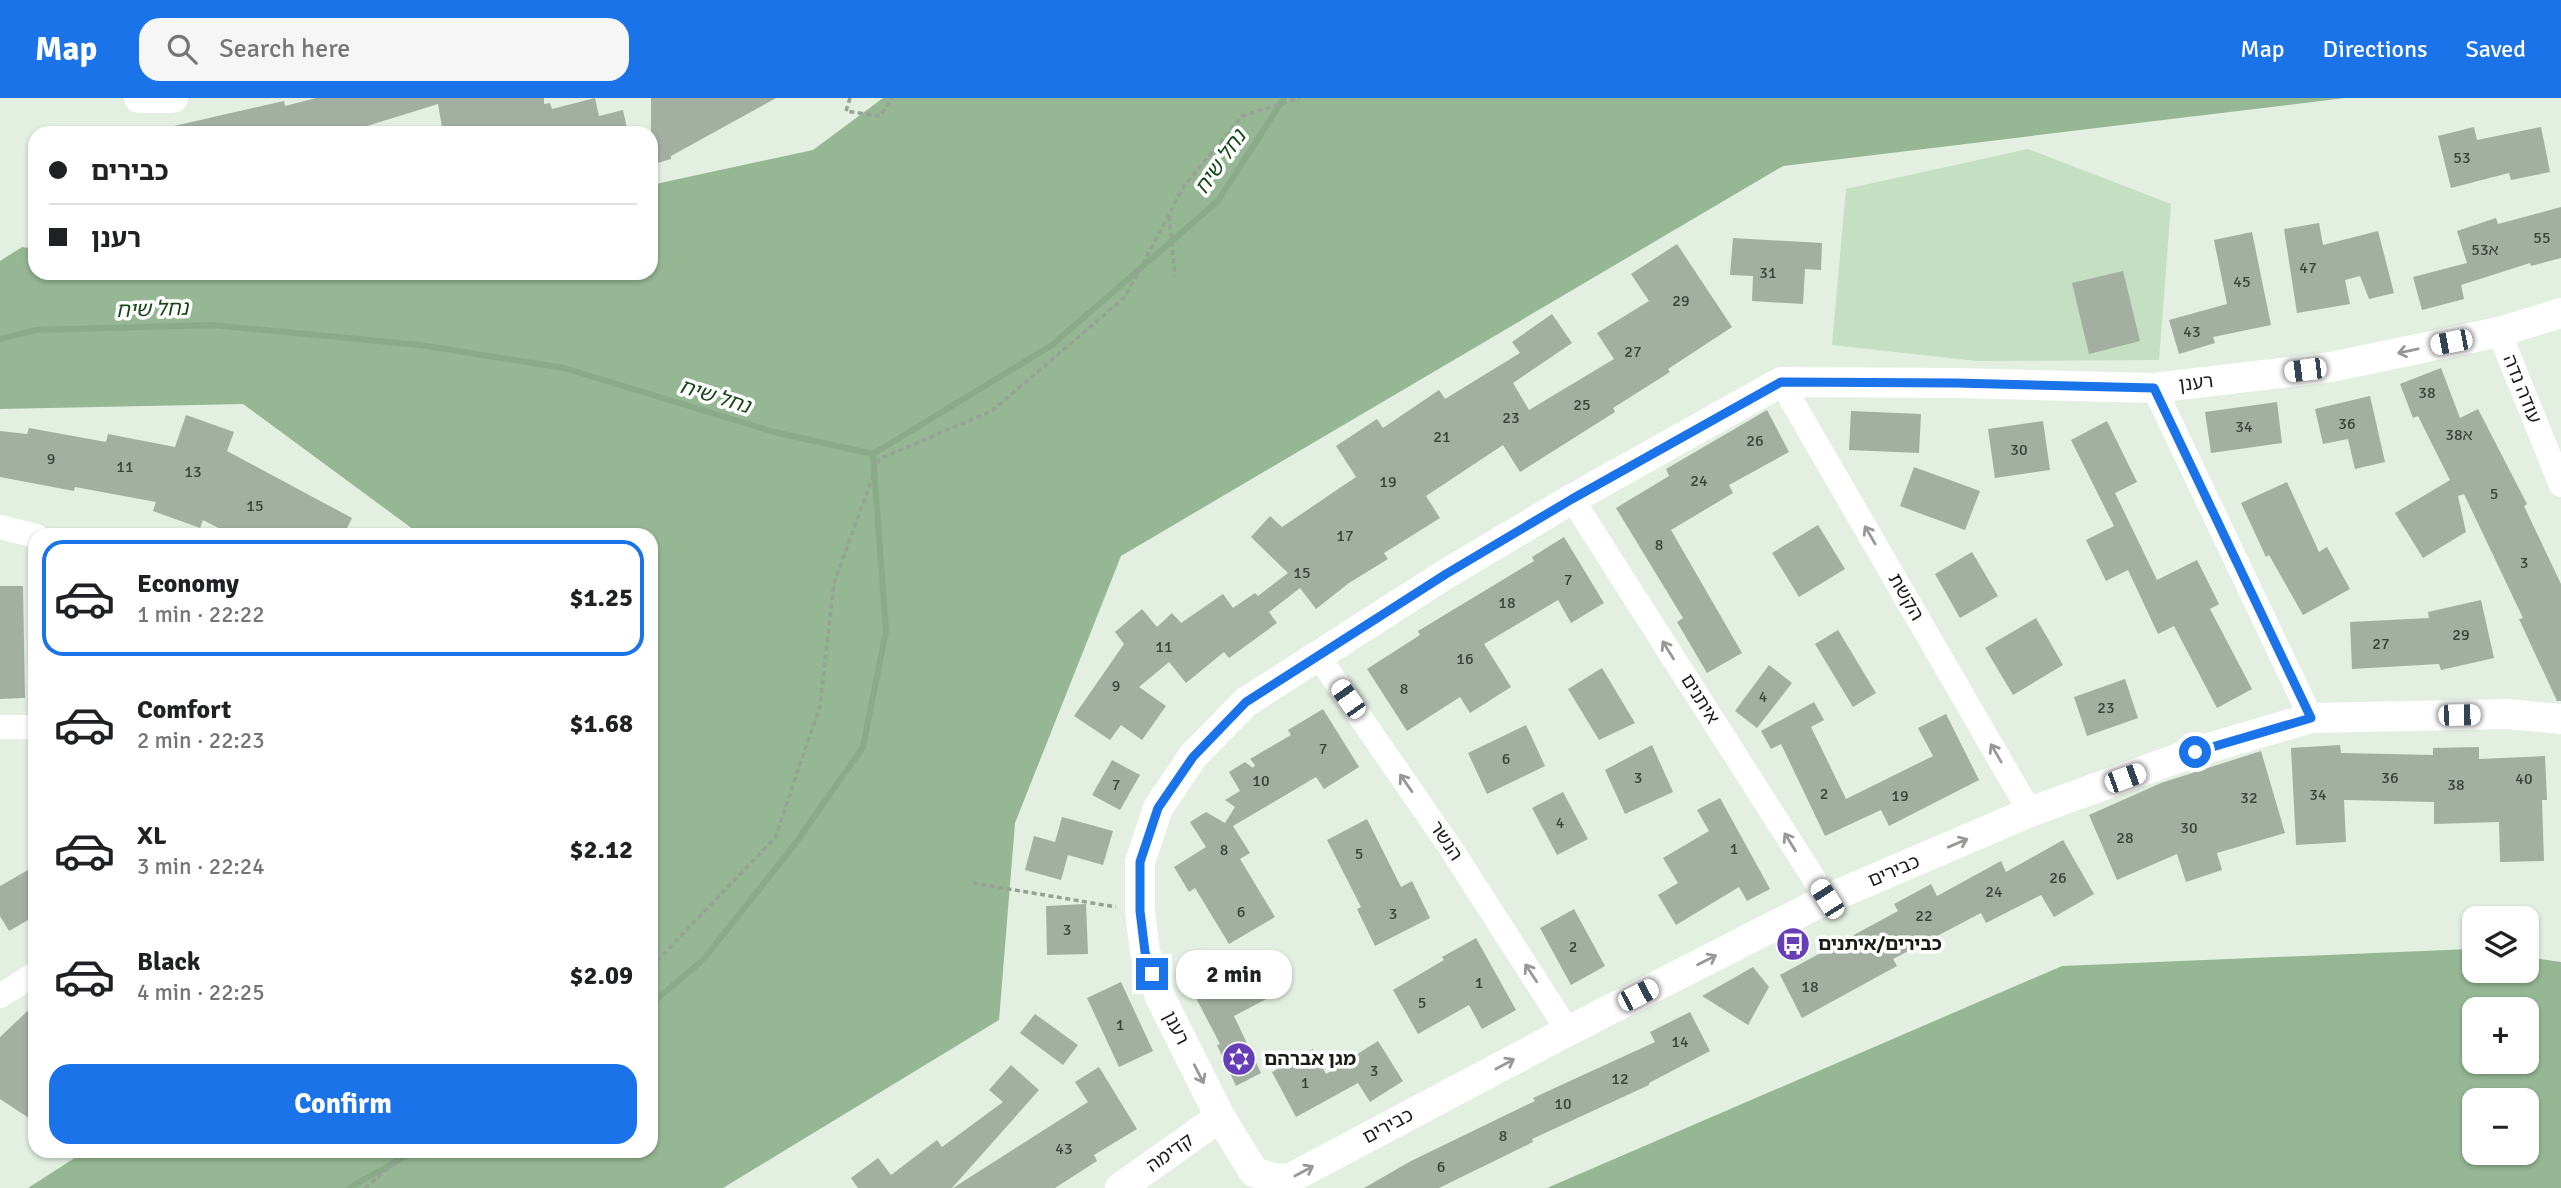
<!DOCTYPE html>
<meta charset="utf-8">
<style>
:root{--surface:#fff;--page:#f6f6f6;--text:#202124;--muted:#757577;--line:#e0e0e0;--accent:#1a73e8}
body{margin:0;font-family:Signika,"Noto Sans Hebrew",sans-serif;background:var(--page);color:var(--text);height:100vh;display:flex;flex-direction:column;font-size:26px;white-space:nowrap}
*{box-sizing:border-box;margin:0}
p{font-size:23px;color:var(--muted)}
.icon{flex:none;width:38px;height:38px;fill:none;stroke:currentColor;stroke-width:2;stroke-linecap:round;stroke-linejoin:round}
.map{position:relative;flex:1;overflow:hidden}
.drawer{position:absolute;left:28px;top:430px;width:630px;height:630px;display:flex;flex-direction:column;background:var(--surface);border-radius:21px;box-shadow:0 2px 5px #0004}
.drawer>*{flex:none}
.hud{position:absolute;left:28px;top:28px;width:630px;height:154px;border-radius:21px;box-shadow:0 2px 5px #0004;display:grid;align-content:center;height:154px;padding:0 21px;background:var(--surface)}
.tools{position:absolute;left:2462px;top:808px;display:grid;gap:14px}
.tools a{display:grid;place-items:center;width:77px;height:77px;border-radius:14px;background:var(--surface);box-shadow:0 2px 5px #0004;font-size:35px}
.end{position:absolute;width:32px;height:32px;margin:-16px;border:9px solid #1a73e8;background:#fff;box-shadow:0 0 0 4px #fff}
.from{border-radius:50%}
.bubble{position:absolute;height:49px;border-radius:21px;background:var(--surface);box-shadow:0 2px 5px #0004;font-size:23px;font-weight:700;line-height:49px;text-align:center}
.car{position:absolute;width:21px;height:42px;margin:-21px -10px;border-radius:9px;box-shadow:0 0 5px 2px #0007;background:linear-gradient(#fff 24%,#345 0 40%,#fff 0 76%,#345 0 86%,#fff 0)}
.hud b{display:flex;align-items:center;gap:24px;height:66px;font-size:26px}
.hud b+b{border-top:2px solid var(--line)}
.hud i{width:18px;height:18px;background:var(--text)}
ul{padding:12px 0 0;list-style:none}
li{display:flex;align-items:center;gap:21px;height:116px;margin:0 14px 10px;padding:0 7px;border:4px solid transparent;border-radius:21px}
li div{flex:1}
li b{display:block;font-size:26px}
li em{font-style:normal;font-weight:700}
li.current{border-color:var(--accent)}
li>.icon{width:63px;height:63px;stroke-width:1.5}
.action{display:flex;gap:14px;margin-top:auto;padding:14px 21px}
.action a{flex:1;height:80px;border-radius:21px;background:var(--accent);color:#fff;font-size:28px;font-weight:700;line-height:80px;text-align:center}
header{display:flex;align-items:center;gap:42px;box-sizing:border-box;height:98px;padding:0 35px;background:var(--accent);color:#fff}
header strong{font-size:33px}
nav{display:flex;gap:38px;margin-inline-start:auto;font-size:24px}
.search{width:490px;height:63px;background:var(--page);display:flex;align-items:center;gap:18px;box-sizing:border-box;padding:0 24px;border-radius:21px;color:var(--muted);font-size:26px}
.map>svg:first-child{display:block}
</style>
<header>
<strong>Map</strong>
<div class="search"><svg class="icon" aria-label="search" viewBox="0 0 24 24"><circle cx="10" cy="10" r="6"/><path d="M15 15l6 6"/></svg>Search here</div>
<nav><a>Map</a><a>Directions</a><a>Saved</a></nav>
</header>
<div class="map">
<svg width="2561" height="1090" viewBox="0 0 2561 1090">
<rect width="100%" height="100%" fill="#e2efe1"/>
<polygon fill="#c4dfc2" points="2028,51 2171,106 2159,262 1977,263 1832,247 1846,91"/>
<g fill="#95b793" fill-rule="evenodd">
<polygon points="883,0 2345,0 1783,68 1121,458 1015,725 999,922 723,1090 28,1090 84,1054 651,1054 651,438 421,437 243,306 0,311 0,163 22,149 35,151 35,175 161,175 200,182 234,175 651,175 651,87 813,52"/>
<path d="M2470,851L2474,852V873H2527V859L2561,864V1090H1547L2062,868ZM2474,912H2527V964H2474ZM2474,1003H2527V1055H2474Z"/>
</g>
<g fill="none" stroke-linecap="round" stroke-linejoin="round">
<g stroke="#89ab87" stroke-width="6">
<polyline points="0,241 36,232 212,227 420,247 564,270 774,334 873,356 1052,247 1218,103 1284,0"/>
<polyline points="651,906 703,862 795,746 863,649 886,533 873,356"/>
<polyline points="349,1090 413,1054"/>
</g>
</g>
<g fill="#a2afa1">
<polygon points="316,0 544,0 544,6 550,5 552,11 595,0 599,18 623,12 628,35 443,35 438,6 354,32 355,35 175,35 174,28 284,3 285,8"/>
<polygon points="651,0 776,0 671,58 671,61 651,67"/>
<polygon points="2474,29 2477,42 2541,29 2550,74 2511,82 2509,75 2451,90 2438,38"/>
<polygon points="2561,109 2561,160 2531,168 2530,165 2461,187 2464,201 2422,212 2413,179 2467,165 2457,133 2496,120 2498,126"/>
<polygon points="2319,125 2323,147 2378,133 2394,195 2369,201 2360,178 2345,182 2350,206 2297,215 2284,131"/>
<polygon points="2252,134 2271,227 2213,239 2215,245 2179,256 2169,222 2227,206 2214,142"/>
<polygon points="1733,140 1822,145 1821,172 1805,171 1803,206 1752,203 1753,178 1730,177"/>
<polygon points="1677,146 1732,229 1668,271 1670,274 1613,310 1615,314 1520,374 1503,347 1426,398 1440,420 1384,455 1388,461 1349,485 1316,511 1300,490 1269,514 1277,525 1229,560 1224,554 1186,585 1169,564 1139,589 1166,608 1142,642 1121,627 1110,642 1074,618 1124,546 1115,534 1142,511 1157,529 1172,515 1181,525 1223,496 1233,510 1255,495 1258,498 1288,475 1251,439 1270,418 1282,429 1356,379 1336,348 1377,321 1383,330 1439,292 1445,301 1520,255 1512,244 1552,216 1572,245 1513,285 1529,312 1614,261 1597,235 1649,203 1631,176"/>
<polygon points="2123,173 2140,243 2089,256 2072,185"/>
<polygon points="2441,270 2460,320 2478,311 2527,406 2524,408 2561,486 2561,603 2557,603 2519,521 2523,520 2464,396 2458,398 2466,434 2423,460 2395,415 2450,382 2418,318 2413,320 2400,286"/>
<polygon points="2370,298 2385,364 2355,371 2348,341 2323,346 2315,311"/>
<polygon points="2277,304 2282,345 2211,355 2205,314"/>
<polygon points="1767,312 1789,354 1729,387 1733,395 1671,432 1742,555 1707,575 1677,524 1683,520 1616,410 1669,378 1666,371"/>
<polygon points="1851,313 1921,316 1919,355 1849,352"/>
<polygon points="186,317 234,334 227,353 352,420 343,438 234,438 203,422 200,430 153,413 156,404 75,389 74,393 0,379 0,333 27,336 29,330 106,344 108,336 175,349"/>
<polygon points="2043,323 2050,372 1995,380 1988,331"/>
<polygon points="2107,323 2137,384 2115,395 2157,482 2197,462 2219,506 2210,511 2252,591 2217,610 2174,528 2158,536 2128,472 2106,483 2086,442 2114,428 2071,342"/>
<polygon points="1914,369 1980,393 1965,432 1900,408"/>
<polygon points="2287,384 2319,454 2327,449 2350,491 2303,517 2269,457 2266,459 2241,405"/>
<polygon points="1818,427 1845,471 1799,499 1772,455"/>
<polygon points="1564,439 1604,505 1571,525 1558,502 1484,546 1511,589 1470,615 1460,599 1407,633 1367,571 1420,537 1418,533 1534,463 1532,459"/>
<polygon points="1972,454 1998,498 1960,520 1935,476"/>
<polygon points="0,488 23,488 25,600 0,601"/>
<polygon points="2481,502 2494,560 2441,572 2439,566 2352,571 2350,524 2429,520 2428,514"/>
<polygon points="2036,520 2063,567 2013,597 1985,550"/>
<polygon points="1838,532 1876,595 1853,609 1815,546"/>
<polygon points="1769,567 1792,585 1757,630 1735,613"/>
<polygon points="1602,570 1635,625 1599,642 1568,591"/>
<polygon points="2125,581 2138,620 2087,638 2074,599"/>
<polygon points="1814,604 1824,622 1811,629 1846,701 1933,658 1918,630 1946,616 1979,682 1889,728 1881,712 1825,738 1781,646 1771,651 1761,633"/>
<polygon points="1323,611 1359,669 1324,691 1316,679 1233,728 1250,755 1240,761 1275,819 1229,846 1195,790 1189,794 1174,769 1206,749 1190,724 1206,714 1225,725 1235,709 1225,702 1240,693 1229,674 1245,664 1253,670 1255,667 1250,661 1291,637 1288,632"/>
<polygon points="1526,627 1545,668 1487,696 1468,655"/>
<polygon points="1652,647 1673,694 1625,716 1605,672"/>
<polygon points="2340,647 2341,655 2433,657 2433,650 2479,649 2479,661 2545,658 2547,702 2542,702 2544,763 2500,764 2499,724 2434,726 2434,704 2344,702 2346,744 2296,747 2291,650"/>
<polygon points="2261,653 2285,735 2217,755 2222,772 2186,784 2177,756 2117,782 2089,717 2161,685"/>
<polygon points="1112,662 1140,677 1120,712 1092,697"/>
<polygon points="1563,694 1588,741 1557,757 1532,710"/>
<polygon points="1720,700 1770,791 1747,803 1739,789 1676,827 1658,797 1678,785 1663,760 1709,733 1697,712"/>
<polygon points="1062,719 1113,733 1103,767 1068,757 1061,782 1025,772 1034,738 1055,744"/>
<polygon points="1367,721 1401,789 1412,783 1430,820 1375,848 1357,811 1361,809 1327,742"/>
<polygon points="2063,742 2094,796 2054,819 2041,797 1986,825 1981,815 1893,861 1897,868 1802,920 1780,877 1898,813 1894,806 1931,786 1937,798 2001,763 2006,774"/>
<polygon points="35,768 35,818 9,833 0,818 0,788"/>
<polygon points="1086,806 1088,856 1047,857 1046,808"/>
<polygon points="1574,811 1605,868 1571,887 1540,830"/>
<polygon points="1476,840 1516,912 1482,931 1469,907 1418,936 1393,892 1444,862 1442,859"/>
<polygon points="1259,867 1274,897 1234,918 1261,975 1236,988 1217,947 1220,946 1196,900"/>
<polygon points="1753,869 1769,889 1748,927 1702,898"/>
<polygon points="1121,884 1153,953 1119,969 1087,900"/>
<polygon points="35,906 35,1024 0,1001 0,939"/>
<polygon points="1690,914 1710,953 1649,985 1649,987 1532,1041 1533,1044 1439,1090 1364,1090 1411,1063 1535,1003 1533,1000 1655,944 1650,934"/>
<polygon points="1035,916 1078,947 1063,967 1020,935"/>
<polygon points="1378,943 1403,983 1370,1004 1358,985 1296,1019 1272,974 1313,951 1326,976"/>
<polygon points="1011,967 1039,992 952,1090 858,1090 851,1080 878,1060 891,1077 937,1042 942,1049 1003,1004 989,992"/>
<polygon points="1099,969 1137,1031 1094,1057 1097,1063 1055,1090 953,1090 1088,1004 1075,984"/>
</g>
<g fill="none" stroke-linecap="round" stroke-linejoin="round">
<g stroke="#97a196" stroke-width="3.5" stroke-dasharray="5 3.5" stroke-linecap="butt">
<polyline points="850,0 846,13 880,18 892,0"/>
<polyline points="1169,118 1175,178"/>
<polyline points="973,785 1116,809"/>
<polyline points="651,869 775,740 820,608 834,485 879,361 992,313 1125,199 1184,88 1242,18 1300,0"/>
<polyline points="365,1090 408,1054"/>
</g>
<g stroke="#fff" stroke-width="24">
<polyline points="2499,234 2561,387"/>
<polyline points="1781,284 2030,714"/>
<polyline points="2154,290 2311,620"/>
<polyline points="1572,401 1827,801"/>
<polyline points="0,429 36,438"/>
<polyline points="1318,558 1452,752 1568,933"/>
<polyline points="0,629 35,629"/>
<polyline points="0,898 35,876"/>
</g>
<g stroke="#fff" stroke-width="30">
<polyline points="139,0 173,0"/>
<polyline points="2561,215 2499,234 2331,269 2154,290 1956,285 1781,284 1572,401 1446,476 1246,604 1193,658 1158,710 1140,764 1140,813 1145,854 1160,899 1220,1019 1254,1074 1273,1080 1289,1081 1568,933 1827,801 2030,714 2195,654 2311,620 2508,616 2561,621"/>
<polyline points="1120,1090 1220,1019"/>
</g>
</g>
<defs><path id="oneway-shaft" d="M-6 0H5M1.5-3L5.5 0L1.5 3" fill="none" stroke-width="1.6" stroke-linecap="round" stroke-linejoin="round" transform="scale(1.75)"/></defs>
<g stroke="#989997">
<use href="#oneway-shaft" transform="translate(2408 253) rotate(168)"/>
<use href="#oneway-shaft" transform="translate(1870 437) rotate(-120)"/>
<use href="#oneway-shaft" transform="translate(1668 552) rotate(-122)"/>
<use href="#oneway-shaft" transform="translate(1996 655) rotate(-120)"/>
<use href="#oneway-shaft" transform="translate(1406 685) rotate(-125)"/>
<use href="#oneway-shaft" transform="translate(1790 744) rotate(-122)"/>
<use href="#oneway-shaft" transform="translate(1958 745) rotate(-23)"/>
<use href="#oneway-shaft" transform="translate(1707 862) rotate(-27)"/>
<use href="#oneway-shaft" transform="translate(1531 875) rotate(-123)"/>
<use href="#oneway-shaft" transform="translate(1505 966) rotate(-28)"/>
<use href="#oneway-shaft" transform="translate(1199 976) rotate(63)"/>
<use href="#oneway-shaft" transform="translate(1304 1073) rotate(-28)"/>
</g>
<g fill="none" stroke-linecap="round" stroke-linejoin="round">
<polyline stroke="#1a73e8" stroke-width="9" points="1152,876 1145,854 1140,813 1140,764 1158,710 1193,659 1246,604 1446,476 1572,401 1781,284 1956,285 2154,290 2311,620 2195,654"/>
</g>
<defs>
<g id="bus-disc" transform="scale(1.75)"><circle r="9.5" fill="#663eb7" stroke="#fff"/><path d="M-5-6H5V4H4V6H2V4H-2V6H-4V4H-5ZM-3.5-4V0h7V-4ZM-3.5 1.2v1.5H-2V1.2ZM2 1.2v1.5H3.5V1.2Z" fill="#fff"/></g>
<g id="synagogue-disc" transform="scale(1.75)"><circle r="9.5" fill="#663eb7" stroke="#fff"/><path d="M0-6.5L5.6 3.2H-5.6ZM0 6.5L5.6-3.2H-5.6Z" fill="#fff"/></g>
</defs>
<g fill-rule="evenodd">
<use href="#bus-disc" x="1793" y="846"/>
<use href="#synagogue-disc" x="1239" y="961"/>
</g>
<g text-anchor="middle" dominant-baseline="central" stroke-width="7" stroke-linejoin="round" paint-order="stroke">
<g font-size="16" fill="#3b423a">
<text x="2462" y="60">53</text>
<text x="2542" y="140">55</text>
<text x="2485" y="152">53א</text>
<text x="2308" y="170">47</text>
<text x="1768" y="175">31</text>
<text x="2242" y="184">45</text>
<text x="1681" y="203">29</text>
<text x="2192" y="234">43</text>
<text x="1633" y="254">27</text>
<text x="2427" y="295">38</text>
<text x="1582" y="307">25</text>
<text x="1511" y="320">23</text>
<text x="2347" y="326">36</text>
<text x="2244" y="329">34</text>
<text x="2459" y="337">38א</text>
<text x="1442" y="339">21</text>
<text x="1755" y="343">26</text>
<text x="2019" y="352">30</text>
<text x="51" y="361">9</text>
<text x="125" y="369">11</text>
<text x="193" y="374">13</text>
<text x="1699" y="383">24</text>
<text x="1388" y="384">19</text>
<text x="2494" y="396">5</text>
<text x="255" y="408">15</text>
<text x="1345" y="438">17</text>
<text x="1659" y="447">8</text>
<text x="2524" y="465">3</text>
<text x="1302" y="475">15</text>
<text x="1568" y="482">7</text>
<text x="1507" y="505">18</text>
<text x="2461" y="537">29</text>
<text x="2381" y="546">27</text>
<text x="1164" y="549">11</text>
<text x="1465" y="561">16</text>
<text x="1116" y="588">9</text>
<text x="1404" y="591">8</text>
<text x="1763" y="599">4</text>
<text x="2106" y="610">23</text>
<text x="1323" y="651">7</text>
<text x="1506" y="661">6</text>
<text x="1638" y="680">3</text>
<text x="2390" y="680">36</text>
<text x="2524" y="681">40</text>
<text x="1261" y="683">10</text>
<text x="1116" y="687">7</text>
<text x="2456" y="687">38</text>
<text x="1824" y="696">2</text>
<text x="2318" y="697">34</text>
<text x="1900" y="698">19</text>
<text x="2249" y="700">32</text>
<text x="1560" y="725">4</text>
<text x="2189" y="730">30</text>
<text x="2125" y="740">28</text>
<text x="1734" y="751">1</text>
<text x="1224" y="752">8</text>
<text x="1359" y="756">5</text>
<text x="2058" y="780">26</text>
<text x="1994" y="794">24</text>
<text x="1241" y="814">6</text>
<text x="1393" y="816">3</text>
<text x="1924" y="818">22</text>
<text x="1067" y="832">3</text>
<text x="1573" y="849">2</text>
<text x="1479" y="885">1</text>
<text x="1810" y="889">18</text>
<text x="1422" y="905">5</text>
<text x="1120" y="927">1</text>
<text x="1680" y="944">14</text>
<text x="1374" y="973">3</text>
<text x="1620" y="981">12</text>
<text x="1305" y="985">1</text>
<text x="1563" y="1006">10</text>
<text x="1503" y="1038">8</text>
<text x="1064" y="1051">43</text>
<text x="1441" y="1069">6</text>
</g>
<g font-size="19" fill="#191d18" stroke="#fff">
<text transform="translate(2196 285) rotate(-7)">רענן</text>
<text transform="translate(2522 291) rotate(68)">עודה נדה</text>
<text transform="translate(1906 499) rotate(60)">הקשת</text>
<text transform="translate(1700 601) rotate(58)">איתנים</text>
<text transform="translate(1446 743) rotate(56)">הנשר</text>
<text transform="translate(1894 773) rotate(-23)">כבירים</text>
<text transform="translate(1176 930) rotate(63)">רענן</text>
<text transform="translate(1388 1028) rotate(-28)">כבירים</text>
<text transform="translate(1170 1055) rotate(-35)">קדימה</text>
</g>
<g font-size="19" font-weight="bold" fill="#191d18" stroke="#fff" text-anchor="start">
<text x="1818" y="846">כבירים/איתנים</text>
<text x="1264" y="961">מגן אברהם</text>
</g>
<g font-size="21" font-style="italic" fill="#164716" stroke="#fff">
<text transform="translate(1220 64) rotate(-55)">נחל שיח</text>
<text transform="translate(152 211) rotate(-2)">נחל שיח</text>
<text transform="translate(715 298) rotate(17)">נחל שיח</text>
</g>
</g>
</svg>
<div class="tools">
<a><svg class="icon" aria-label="layers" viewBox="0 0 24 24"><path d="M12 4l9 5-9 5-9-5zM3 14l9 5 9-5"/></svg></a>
<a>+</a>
<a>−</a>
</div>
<i class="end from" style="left:2195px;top:654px"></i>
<i class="end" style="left:1152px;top:876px"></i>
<div class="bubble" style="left:1176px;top:852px;width:116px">2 min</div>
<i class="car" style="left:2451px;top:244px;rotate:259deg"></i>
<i class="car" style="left:2305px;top:272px;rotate:263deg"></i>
<i class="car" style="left:1348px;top:601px;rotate:325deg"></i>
<i class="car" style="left:2459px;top:617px;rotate:89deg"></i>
<i class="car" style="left:2125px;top:680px;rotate:70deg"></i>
<i class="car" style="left:1827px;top:801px;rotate:327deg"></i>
<i class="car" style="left:1638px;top:897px;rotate:63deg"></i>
<div class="hud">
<b><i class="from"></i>כבירים</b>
<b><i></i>רענן</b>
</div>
<section class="drawer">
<ul>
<li class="current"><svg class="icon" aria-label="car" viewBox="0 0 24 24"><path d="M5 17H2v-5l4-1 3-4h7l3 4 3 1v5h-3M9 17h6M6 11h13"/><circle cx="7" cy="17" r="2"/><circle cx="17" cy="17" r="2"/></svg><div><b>Economy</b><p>1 min · 22:22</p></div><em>$1.25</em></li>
<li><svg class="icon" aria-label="car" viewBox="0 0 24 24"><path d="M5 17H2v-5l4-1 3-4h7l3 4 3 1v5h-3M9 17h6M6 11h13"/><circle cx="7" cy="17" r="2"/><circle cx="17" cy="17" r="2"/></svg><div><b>Comfort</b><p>2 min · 22:23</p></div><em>$1.68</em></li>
<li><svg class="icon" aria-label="car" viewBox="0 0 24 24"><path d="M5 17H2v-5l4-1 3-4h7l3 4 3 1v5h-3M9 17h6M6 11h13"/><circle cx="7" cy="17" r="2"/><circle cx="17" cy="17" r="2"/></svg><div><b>XL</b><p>3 min · 22:24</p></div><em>$2.12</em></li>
<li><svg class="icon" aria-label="car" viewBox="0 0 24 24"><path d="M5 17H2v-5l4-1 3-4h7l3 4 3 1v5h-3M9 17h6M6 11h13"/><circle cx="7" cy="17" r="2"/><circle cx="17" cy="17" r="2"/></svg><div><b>Black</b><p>4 min · 22:25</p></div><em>$2.09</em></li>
</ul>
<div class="action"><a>Confirm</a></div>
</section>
</div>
